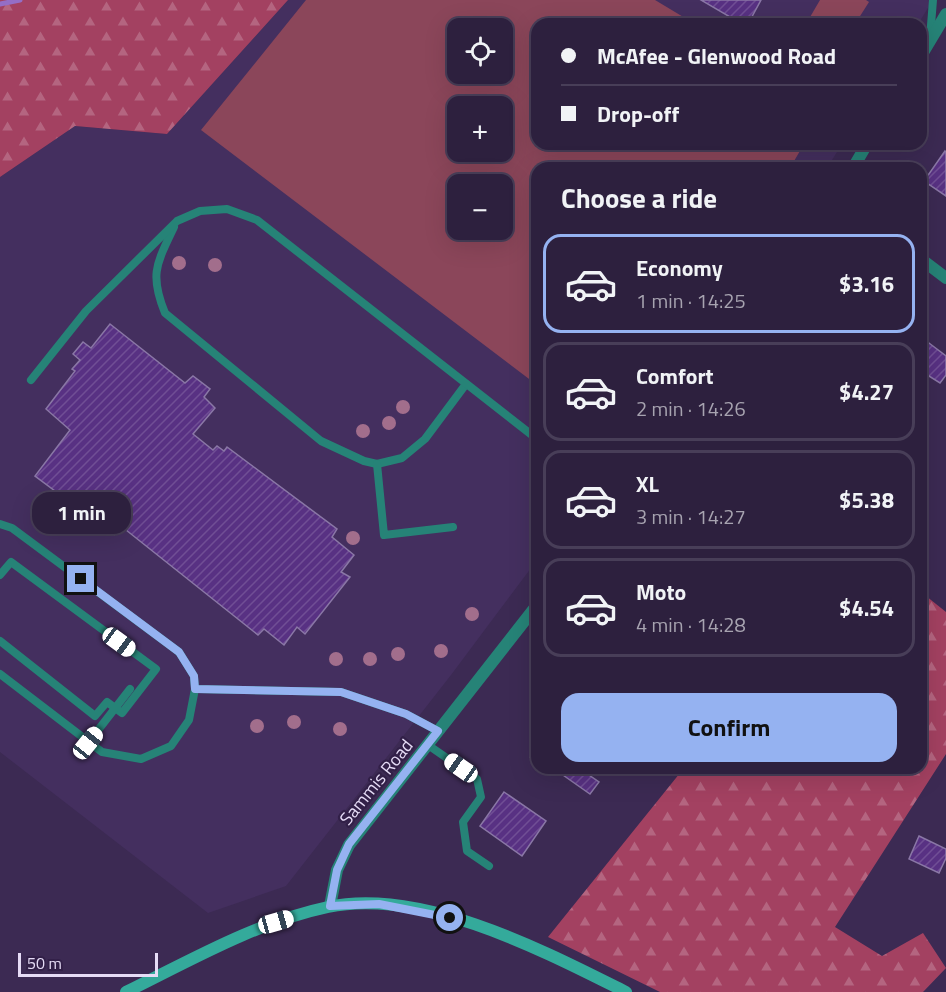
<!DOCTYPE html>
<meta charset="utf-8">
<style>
:root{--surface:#2d203e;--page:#352845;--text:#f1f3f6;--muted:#a7a3b0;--line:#483e58;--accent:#95b2f1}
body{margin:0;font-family:"Titillium Web",sans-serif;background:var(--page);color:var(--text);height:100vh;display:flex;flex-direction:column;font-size:22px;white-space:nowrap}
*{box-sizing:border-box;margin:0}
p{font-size:20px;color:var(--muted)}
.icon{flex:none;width:33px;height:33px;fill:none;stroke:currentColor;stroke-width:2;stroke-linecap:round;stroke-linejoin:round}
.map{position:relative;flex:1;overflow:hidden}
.details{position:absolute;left:531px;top:162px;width:396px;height:612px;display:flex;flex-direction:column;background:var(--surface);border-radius:18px;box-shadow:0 6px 24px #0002,0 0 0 2px var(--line)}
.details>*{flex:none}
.top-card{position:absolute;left:531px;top:18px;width:396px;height:132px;border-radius:18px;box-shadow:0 6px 24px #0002,0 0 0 2px var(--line);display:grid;align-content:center;height:132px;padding:0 30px;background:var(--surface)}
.fabs{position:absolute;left:447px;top:18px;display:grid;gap:12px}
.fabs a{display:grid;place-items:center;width:66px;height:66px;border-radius:12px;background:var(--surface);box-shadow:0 6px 24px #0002,0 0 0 2px var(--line);font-size:30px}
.scale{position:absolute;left:18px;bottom:15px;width:140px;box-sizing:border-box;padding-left:6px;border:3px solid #e6dcf6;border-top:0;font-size:16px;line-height:21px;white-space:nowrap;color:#e6dcf6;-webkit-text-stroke:4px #322048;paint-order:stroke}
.end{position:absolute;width:27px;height:27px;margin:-14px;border:8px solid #95b2f1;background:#111;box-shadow:0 0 0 3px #111}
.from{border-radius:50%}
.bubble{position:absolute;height:42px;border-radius:18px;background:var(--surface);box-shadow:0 6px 24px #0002,0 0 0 2px var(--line);font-size:20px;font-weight:700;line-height:42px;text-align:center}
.car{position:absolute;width:18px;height:36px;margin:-18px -9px;border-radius:8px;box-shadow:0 0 4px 2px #0007;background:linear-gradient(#fff 24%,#345 0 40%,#fff 0 76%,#345 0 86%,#fff 0)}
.top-card b{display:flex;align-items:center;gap:21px;height:57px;font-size:22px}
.top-card b+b{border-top:2px solid var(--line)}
.top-card i{width:15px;height:15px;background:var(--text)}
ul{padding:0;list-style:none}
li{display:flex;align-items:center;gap:18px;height:99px;margin:0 12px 9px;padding:0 18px;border:3px solid var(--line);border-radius:18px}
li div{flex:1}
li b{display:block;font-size:22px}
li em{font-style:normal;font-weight:700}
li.active{border-color:var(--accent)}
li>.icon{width:54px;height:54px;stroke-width:1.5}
h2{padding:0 30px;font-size:27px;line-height:72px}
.button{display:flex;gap:12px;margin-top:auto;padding:12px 30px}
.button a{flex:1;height:69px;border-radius:18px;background:var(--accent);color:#111;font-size:24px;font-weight:700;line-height:69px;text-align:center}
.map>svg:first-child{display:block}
</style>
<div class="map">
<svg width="946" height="992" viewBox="0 0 946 992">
<defs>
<pattern id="forest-firs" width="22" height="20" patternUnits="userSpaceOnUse" patternTransform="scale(1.5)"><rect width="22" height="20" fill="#a34161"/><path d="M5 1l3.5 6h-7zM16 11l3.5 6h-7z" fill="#b46580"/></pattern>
<pattern id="building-hatch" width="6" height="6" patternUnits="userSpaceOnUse" patternTransform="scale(1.5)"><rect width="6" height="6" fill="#583183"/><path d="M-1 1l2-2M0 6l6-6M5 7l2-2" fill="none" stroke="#704e95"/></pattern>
</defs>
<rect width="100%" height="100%" fill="#3c2a53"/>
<path fill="#442f5f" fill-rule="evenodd" d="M288,0H933L918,24H537V144H842L827,168H537V560L451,675L286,886L208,913L0,752V177L75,126L167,134ZM458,28H502V74H458ZM458,106H502V152H458ZM458,184H502V230H458Z"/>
<g fill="url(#forest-firs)">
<polygon points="0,0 288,0 167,134 75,126 0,177"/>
<polygon points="921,592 946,612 946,754 835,927 882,956 923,933 946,968 923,992 660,992 548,937 684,768 921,768"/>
</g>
<g fill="#8b465a" fill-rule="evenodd">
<path d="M306,0H655L695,24H537V144H804L790,168H537V385L201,130ZM458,28H502V74H458ZM502,106V152H458V106ZM458,184H502V230H458Z"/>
<polygon points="820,0 866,0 869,2 855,24 806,24"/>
</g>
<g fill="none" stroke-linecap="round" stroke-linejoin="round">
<polyline stroke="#946ec6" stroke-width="5" points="0,4 20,0"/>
</g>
<g fill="url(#building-hatch)" stroke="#8a77a6" stroke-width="1.5">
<polygon points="701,0 761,0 748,24 742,24"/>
<polygon points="945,151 946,152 946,196 924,181"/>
<polygon points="110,324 185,383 193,376 210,389 204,397 215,408 193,434 213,450 217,446 224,451 227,447 337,529 332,537 354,555 341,572 350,577 305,634 297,627 284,645 264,629 258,635 121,526 114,535 35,476 70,430 46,409 75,371 72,369 80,360 73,354 83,342 91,348"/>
<polygon points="921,337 946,356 946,375 940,383 921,371"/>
<polygon points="537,746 537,762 530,757"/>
<polygon points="553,768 594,768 589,775 599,782 590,794"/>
<polygon points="504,792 546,821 522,856 480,826"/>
<polygon points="919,836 946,849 946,858 939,873 909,859"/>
</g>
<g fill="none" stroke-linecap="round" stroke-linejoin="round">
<g stroke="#268377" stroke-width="8">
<polyline points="930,38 933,0"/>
<path d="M174,227C157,263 149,274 165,313L321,441L364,461L377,464L402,458L425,439L466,384"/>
<polyline points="31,380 86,311 177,221 200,211 227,209 257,220 537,439"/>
<polyline points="377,464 384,535 453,527"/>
<polyline points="0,524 12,528 179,652 194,676 195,689 189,720 171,746 141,759 102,752 0,674"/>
<polyline points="0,575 11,562 156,669 122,713 107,702 95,716 0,641"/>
<polyline points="195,689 341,692 406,714 438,731"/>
<polyline points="88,743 130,689"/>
<polyline points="428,745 477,779 481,797 463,822 467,851 489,866"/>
</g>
<g stroke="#268377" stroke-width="12">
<polyline points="921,56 946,14"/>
<polyline points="853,168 867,144"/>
<polyline points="921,259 946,278"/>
<polyline points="330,906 337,870 349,845 537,605"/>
</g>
<path stroke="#34aa9b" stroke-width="12" d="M126,992C191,960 257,922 328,907C422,887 544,951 626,992"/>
</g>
<g fill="#a26e8c">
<circle cx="179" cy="263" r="7"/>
<circle cx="215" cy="265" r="7"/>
<circle cx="403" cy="407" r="7"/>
<circle cx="389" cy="423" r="7"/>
<circle cx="363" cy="431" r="7"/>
<circle cx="353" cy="538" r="7"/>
<circle cx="472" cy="614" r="7"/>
<circle cx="441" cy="651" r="7"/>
<circle cx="398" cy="654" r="7"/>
<circle cx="336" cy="659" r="7"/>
<circle cx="370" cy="659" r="7"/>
<circle cx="294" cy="722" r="7"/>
<circle cx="257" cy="726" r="7"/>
<circle cx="340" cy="729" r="7"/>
</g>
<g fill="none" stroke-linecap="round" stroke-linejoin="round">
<polyline stroke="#95b2f1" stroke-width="8" points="81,579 179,652 194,676 195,689 341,692 406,714 438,731 349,844 337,870 330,906 379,904 450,918"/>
</g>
<g text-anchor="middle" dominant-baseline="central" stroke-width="4.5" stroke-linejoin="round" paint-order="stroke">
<g font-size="18" fill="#e6dcf6" stroke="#322048">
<text transform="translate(376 782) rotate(-51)">Sammis Road</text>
</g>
</g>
</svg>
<div class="fabs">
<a><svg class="icon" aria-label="locate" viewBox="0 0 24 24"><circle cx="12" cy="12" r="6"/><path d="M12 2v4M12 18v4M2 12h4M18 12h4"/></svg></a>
<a>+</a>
<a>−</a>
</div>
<div class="scale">50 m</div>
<i class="end from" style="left:450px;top:918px"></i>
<i class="end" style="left:81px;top:579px"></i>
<div class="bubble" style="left:32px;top:492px;width:99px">1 min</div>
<i class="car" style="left:119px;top:642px;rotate:126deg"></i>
<i class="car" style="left:88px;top:743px;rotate:39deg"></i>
<i class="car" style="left:461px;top:768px;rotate:305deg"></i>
<i class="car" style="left:276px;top:922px;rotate:74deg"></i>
<div class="top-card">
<b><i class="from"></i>McAfee - Glenwood Road</b>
<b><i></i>Drop-off</b>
</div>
<section class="details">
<h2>Choose a ride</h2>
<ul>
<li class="active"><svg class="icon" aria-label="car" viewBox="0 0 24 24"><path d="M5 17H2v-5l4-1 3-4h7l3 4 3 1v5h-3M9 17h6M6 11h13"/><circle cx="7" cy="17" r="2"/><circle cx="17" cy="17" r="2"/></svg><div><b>Economy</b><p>1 min · 14:25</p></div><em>$3.16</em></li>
<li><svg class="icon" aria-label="car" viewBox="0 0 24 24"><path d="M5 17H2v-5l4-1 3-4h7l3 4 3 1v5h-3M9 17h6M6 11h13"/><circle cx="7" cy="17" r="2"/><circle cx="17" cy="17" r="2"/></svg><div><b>Comfort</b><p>2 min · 14:26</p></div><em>$4.27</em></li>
<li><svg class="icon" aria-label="car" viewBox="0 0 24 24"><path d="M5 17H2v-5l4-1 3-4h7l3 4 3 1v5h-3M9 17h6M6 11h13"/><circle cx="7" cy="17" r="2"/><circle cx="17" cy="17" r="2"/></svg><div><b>XL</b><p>3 min · 14:27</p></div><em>$5.38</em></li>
<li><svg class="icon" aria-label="car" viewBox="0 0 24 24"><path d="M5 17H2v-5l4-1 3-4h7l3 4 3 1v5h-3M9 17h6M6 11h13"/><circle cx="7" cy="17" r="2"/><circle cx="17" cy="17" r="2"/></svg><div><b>Moto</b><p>4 min · 14:28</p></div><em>$4.54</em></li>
</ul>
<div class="button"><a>Confirm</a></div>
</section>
</div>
